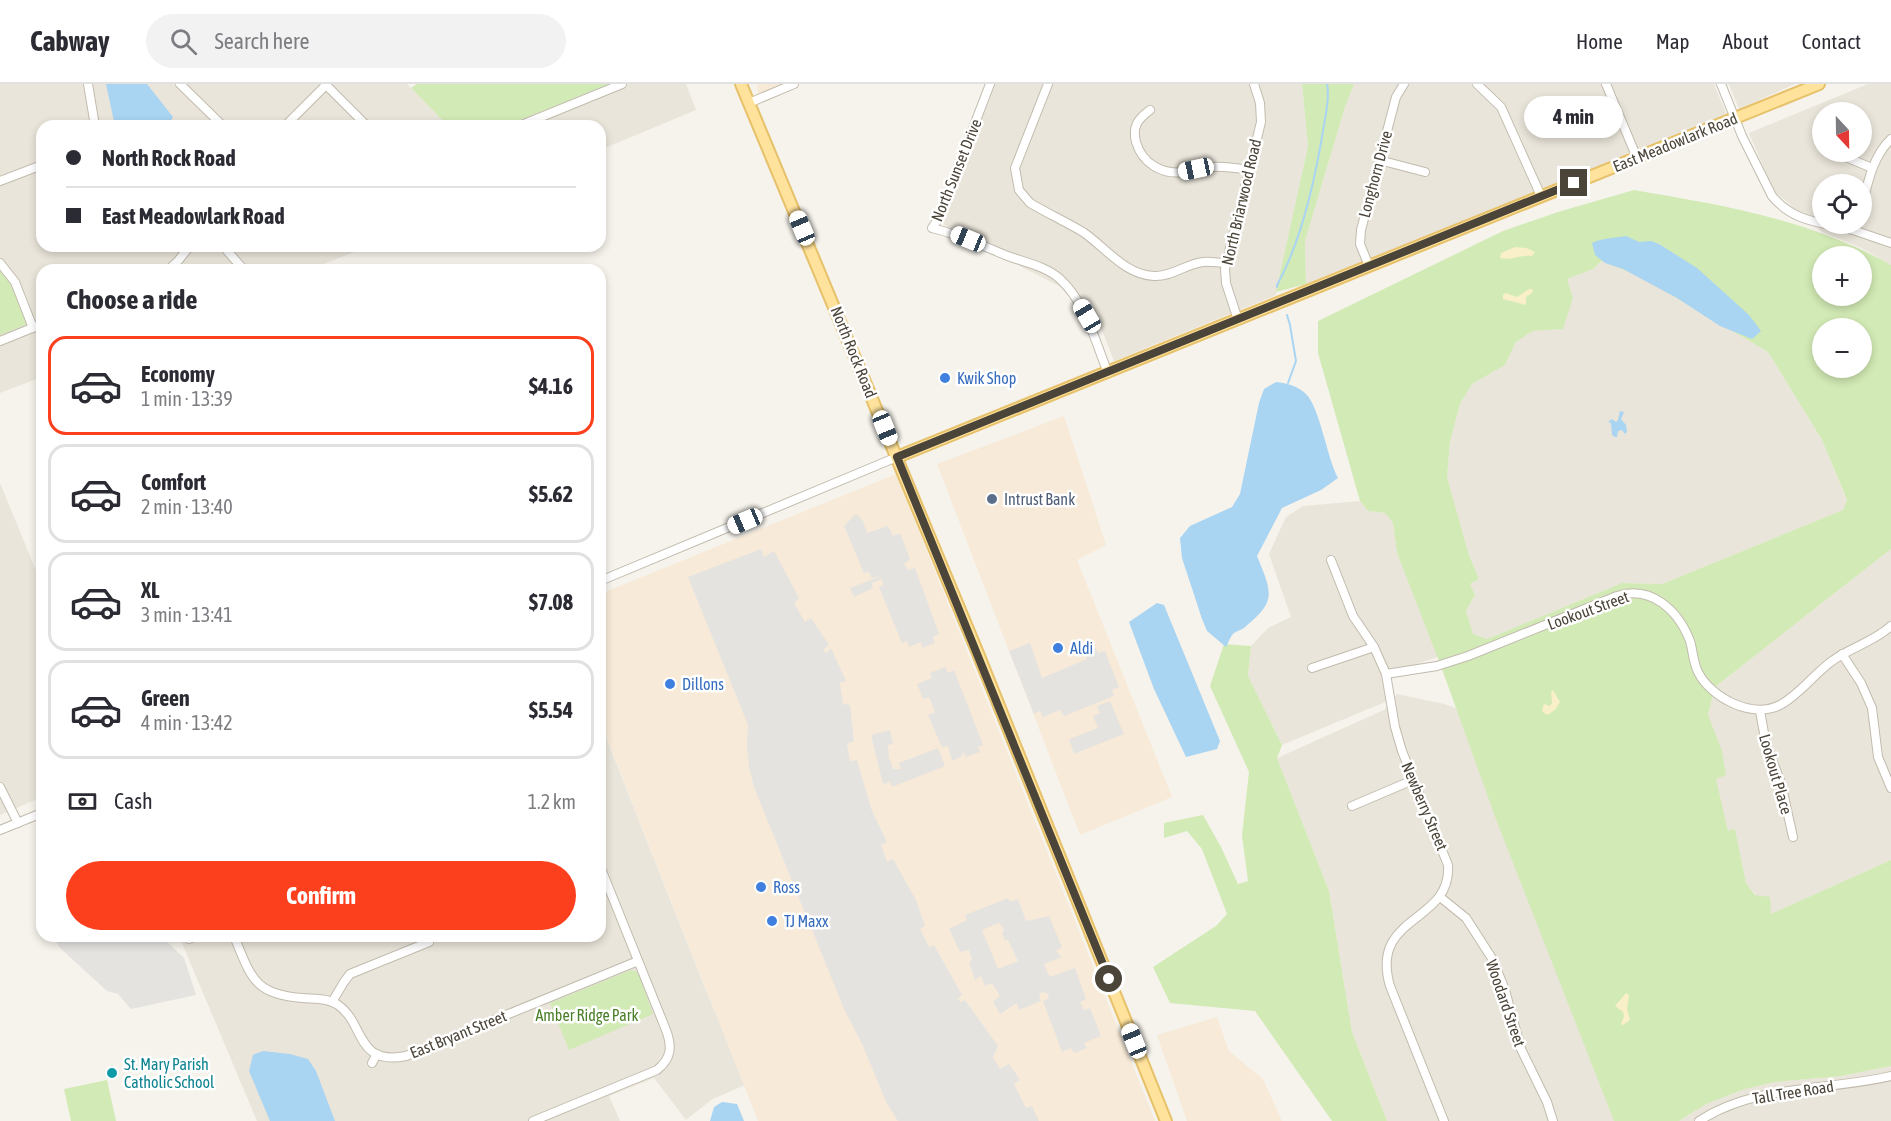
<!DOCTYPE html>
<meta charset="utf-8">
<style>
:root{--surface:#fff;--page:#f2f2f3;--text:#2b2b33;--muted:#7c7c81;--line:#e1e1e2;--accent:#fc3f1d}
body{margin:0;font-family:"Asap Condensed",sans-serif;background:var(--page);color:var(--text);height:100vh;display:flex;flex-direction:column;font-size:22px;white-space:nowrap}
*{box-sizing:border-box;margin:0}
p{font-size:20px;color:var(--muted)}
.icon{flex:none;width:33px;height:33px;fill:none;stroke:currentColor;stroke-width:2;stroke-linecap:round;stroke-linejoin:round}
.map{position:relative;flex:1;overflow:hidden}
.drawer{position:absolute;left:36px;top:180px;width:570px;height:678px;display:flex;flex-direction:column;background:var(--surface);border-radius:18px;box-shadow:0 3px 9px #0003}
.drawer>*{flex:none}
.top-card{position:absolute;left:36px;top:36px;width:570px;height:132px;border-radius:18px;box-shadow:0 3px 9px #0003;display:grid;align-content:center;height:132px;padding:0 30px;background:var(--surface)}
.needle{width:39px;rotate:158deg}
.tools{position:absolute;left:1812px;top:18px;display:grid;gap:12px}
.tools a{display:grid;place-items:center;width:60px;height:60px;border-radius:50%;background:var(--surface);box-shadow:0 3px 9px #0003;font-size:30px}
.end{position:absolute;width:27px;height:27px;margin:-14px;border:8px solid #4b4439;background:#fff;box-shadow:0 0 0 3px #fff}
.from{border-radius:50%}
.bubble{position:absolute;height:42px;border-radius:21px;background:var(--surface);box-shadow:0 3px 9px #0003;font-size:20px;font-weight:700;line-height:42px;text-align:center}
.car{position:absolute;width:18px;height:36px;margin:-18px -9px;border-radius:8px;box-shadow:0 0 4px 2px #0007;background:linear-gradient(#fff 24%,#345 0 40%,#fff 0 76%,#345 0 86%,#fff 0)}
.top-card b{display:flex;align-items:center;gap:21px;height:57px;font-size:22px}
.top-card b+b{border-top:2px solid var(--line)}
.top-card i{width:15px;height:15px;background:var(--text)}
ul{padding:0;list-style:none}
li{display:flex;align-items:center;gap:18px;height:99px;margin:0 12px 9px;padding:0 18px;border:3px solid var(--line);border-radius:18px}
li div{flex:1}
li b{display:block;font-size:22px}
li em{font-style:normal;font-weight:700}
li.on{border-color:var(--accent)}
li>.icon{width:54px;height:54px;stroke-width:1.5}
h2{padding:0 30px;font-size:27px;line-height:72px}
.pay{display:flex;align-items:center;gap:15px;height:66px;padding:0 30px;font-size:22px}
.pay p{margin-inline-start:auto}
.cta{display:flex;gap:12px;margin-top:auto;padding:12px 30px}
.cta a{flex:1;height:69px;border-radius:36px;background:var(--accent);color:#fff;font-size:24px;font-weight:700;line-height:69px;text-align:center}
header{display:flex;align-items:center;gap:36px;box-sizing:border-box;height:84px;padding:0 30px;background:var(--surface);border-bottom:2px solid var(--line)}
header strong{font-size:28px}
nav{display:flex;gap:33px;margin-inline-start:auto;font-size:21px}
.search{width:420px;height:54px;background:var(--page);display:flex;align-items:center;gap:15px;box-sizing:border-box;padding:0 21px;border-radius:33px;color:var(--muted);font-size:22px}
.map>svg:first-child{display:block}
</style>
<header>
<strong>Cabway</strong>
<div class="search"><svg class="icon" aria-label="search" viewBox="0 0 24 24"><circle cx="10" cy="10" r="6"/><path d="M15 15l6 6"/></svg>Search here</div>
<nav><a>Home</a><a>Map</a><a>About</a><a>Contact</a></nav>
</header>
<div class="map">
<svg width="1891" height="1037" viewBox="0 0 1891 1037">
<rect width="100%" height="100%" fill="#f6f3ec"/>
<g fill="#eae5da" fill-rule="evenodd">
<polygon points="0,0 407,0 448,42 42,42 42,162 370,162 308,186 42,186 42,293 0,309"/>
<polygon points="624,0 686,0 696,26 600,66 600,42 527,42"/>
<polygon points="990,0 1302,0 1308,62 1276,211 1114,277 1091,218 954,149 938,135"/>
<polygon points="1354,0 1714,0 1727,32 1306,200 1305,157 1345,23"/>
<polygon points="1729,0 1795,0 1739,25"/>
<path d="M1868,0H1891V181L1862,164L1822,148L1773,106L1749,49ZM1822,28H1862V68H1822ZM1822,100H1862V140H1822Z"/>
<polygon points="1603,177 1641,193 1768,268 1822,356 1847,417 1843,426 1662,500 1622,499 1487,555 1473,550 1466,527 1475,511 1470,500 1479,495 1469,471 1447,393 1450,358 1460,320 1472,300 1505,281 1516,258 1533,247 1563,245 1567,195 1593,185"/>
<polygon points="0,399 42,501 42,713 0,731"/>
<polygon points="1360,417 1368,427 1385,429 1393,439 1397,469 1438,573 1386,590 1390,616 1282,661 1248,592 1251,562 1268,544 1291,533 1269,470 1286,433 1303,422"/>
<polygon points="1891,465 1891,776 1771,830 1746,799 1735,746 1728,747 1715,695 1708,631 1715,603"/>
<polygon points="1397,610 1444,620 1456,624 1614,1037 1387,1037 1352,948 1329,807 1277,674 1384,626"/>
<polygon points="600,638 707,909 747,1000 711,1016 686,1036 654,994 609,1012 620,1037 257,1037 179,852 600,852"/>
<polygon points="1891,982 1891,1037 1679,1037 1706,1020 1745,1005 1775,998 1841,992"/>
</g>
<g fill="#f7ead8">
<polygon points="757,0 786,0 758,11"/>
<polygon points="1064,332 1106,461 1077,476 1172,713 1080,751 937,380"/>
<polygon points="896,390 1155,1037 758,1037 600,637 600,510"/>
<polygon points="1217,933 1229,967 1263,995 1282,1037 1187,1037 1157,951"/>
</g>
<g fill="#d2eab5" fill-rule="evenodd">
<polygon points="417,0 610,0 505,42 448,42 411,4"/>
<polygon points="1302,0 1354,0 1345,23 1305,157 1306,200 1276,208 1308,62"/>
<path d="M1634,106C1722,121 1812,136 1891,181V465L1715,603L1708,631L1722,667L1726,691L1716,695L1728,747L1735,745L1746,799L1755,811L1770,813L1771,830L1891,776V982L1841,992L1775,998L1745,1005L1706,1020L1679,1037H1614L1497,738L1442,585L1397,469L1393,439L1385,429L1368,427L1360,417L1318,269V237L1503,147L1558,128ZM1822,172H1862V212H1822ZM1602,177L1641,193L1768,268L1822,356L1847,416L1843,426L1662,500L1622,499L1487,555L1473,550L1466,527L1475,511L1470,500L1479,495L1469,471L1447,393L1450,358L1460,320L1472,300L1505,281L1516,258L1533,247L1563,245L1573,214L1567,195L1593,185ZM1822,244H1862V284H1822Z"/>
<polygon points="0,187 10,199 27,240 0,251"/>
<polygon points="1224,560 1251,562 1248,592 1282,661 1277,674 1329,807 1352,948 1387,1037 1332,1037 1255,927 1170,919 1153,883 1216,842 1227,830 1202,765 1187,747 1164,754 1164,739 1203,731 1221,763 1238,800 1248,797 1242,751 1249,688 1210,602"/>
<polygon points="631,886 638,888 653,930 569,966 550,919"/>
<polygon points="107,996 116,1037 71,1037 64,1005"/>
</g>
<g fill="#f9efc9">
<path d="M1515,163L1527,164L1535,168L1532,172C1520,170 1511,177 1500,174L1501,169Z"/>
<polygon points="1529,205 1532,205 1533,208 1526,213 1526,221 1503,215 1503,211 1506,209 1517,213"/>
<polygon points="1553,606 1560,618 1555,626 1547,631 1542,627 1544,620 1550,622 1552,619 1551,608"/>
<polygon points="1626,909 1629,911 1627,925 1630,936 1623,941 1621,940 1624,932 1623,928 1615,922"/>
</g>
<g fill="#e5e3e0" fill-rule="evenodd">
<polygon points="856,430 863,437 867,449 888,442 893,452 900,449 910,475 904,480 908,486 915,484 939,550 933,553 935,559 922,564 921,558 909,563 907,557 902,559 879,503 883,501 882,495 872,499 873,504 854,513 850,504 881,492 872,494 869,488 864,489 844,442"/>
<polygon points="761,465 764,473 774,467 799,514 794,519 805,538 811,534 829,561 823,566 826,569 831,564 846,597 840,599 843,620 850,621 854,657 847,660 850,677 857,676 872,727 887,758 881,761 887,778 893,775 916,816 925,842 920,845 929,863 934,861 962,911 958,915 960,918 965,916 998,962 993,973 1000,985 1009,980 1020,996 1014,1000 1026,1024 1032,1022 1039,1037 898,1037 886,1018 863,962 844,925 754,703 749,683 747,662 748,641 688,493"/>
<polygon points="1030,559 1042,594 1087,575 1085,569 1096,564 1098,569 1105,567 1119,603 1112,606 1114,612 1064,632 1060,626 1043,633 1040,627 1034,630 1009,567"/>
<polygon points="945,583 948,589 954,586 983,661 978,663 980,668 966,673 963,668 961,673 952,677 948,662 942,663 928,631 935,628 929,613 923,615 917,600 932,594 930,589"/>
<polygon points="1110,617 1124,650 1074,670 1069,655 1098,644 1093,632 1100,629 1097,622"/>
<polygon points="890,646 893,660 888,661 889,674 893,685 901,685 899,679 938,664 945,682 892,703 890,698 883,700 871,651"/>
<path d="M1008,814L1010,818L1018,815L1026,837L1049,832L1062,863L1056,867L1062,873L1044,880L1050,893L1075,884L1086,915L1080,918L1084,926L1090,924L1101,952L1084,959L1087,964L1074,969L1071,964L1062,968L1043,917L1049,914L1048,910L1043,908L1039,910L1041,917L1019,926L1017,919L1000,930L993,918L1000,912L992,899L985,902L981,892L975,896L969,878L972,876L969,866L960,868L949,845L967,836L965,831ZM999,839L1003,844L1004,847L1002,849L1005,856H1008L1018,877L998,885L982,846Z"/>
<polygon points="53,852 161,852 184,874 196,911 131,925 118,910 107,907 60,864"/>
</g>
<g fill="#a9d4f2">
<polygon points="106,0 147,0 173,33 168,42 115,42"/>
<path d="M1626,152L1639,158L1651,157L1659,160L1697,184L1749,231L1761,247L1752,255L1720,242L1677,214L1623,185L1605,179L1595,171L1592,159C1603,154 1614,154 1626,152Z"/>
<path d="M1276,298C1287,299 1298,302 1306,310C1320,324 1327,374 1338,394L1321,406L1282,424L1257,472C1272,509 1277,517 1245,543C1242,546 1236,547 1233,550C1230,553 1228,560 1226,563L1207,547L1202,535L1182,474L1180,454L1190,442L1232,423L1240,410L1259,319L1264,305Z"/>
<polygon points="1620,327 1624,328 1621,335 1626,341 1627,348 1625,350 1622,346 1618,347 1617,353 1615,353 1612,351 1611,339 1608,338 1612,335 1616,338 1618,336"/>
<polygon points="1157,519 1164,521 1220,657 1217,665 1186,673 1154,605 1129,538"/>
<polygon points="263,967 290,970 308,975 316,987 335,1037 270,1037 249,987 253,971"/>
<polygon points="722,1018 737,1020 744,1037 710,1037 714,1023"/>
</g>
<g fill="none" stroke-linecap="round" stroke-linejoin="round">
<g stroke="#a9d4f2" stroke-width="2">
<path d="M1277,203V201C1301,158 1316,91 1324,41C1326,28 1330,13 1327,0"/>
<polyline points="1287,231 1290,241 1296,277 1288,299"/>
</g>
<g stroke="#c2bbae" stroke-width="10">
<g id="minor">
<polyline points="88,0 95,42"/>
<polyline points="180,0 223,42"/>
<polyline points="325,0 367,42"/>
<path d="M990,0L938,135L932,144C958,150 981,161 1005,171C1023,178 1046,182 1060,195C1086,219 1095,257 1108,289"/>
<path d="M1048,0L1015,84L1019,106L1030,119C1047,129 1066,138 1083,148C1105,163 1125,191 1154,192C1171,193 1186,180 1203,178C1210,177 1219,179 1226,179"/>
<polyline points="1477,0 1501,23 1541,112"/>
<polyline points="1606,0 1637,74"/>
<path d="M1721,0L1742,52L1772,112C1795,140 1824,138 1856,147C1868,151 1879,155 1891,159"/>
<polyline points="749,19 794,0"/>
<path d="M1150,26C1138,35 1132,42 1136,58C1142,79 1162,91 1183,88C1193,87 1202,83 1211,83C1224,82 1236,84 1249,86"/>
<polyline points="285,42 326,1"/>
<polyline points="519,42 622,0"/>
<polyline points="1841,71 1872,84"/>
<polyline points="1379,76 1425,88"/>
<polyline points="0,97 42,81"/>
<path d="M1862,122C1868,98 1873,72 1891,55"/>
<polyline points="223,162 244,186"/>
<polyline points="0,179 15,198 33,244"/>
<polyline points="1369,182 1360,160 1361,146 1396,13 1404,0"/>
<polyline points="168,186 177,178 190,162"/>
<polyline points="1238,236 1226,199 1225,185 1261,38 1260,19 1254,0"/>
<polyline points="0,257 42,240"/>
<path d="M1331,476L1353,532L1374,563L1386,590L1395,643L1402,667L1448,781C1452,840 1369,830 1390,902L1444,1037"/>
<polyline points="600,497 897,373"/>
<polyline points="1842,570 1861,599 1872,624 1878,673 1891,704"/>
<polyline points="1312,584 1374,563"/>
<path d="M1386,590L1437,582L1468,572L1617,512C1651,501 1678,526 1690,557C1693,567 1693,578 1698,588C1711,614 1752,635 1780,621C1800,610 1814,590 1832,577C1851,563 1874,558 1891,542"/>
<polyline points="1760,627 1766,660 1781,699 1793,753"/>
<polyline points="0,703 18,739"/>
<polyline points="1352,722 1413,696"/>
<polyline points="0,746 42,729"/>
<polyline points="1440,813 1466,834 1493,876 1505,906 1521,965 1547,1018 1553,1037"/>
<path d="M234,852C251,893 254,911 303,914C315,915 328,914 338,921C365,939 355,982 406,972L638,877"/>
<polyline points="189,855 196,852"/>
<polyline points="332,918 344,898 350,890 429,858"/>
<polyline points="372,979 377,970"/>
<path d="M533,1037L657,986C672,974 672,962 666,946L600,782"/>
<path d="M1699,1037C1756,1000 1827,1007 1891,992"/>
</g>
</g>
<g stroke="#e6c16a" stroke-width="14">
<g id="major">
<polyline points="741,0 977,567 1166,1037"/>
<polyline points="897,373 1819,0"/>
</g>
</g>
<use href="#minor" stroke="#fff" stroke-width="8"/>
<use href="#major" stroke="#ffe39c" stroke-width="10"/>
</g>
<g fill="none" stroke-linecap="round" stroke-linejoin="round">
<polyline stroke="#4b4439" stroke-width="8" points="1109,895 897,373 1574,99"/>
</g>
<g fill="#3f7fe0" stroke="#fff" stroke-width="2">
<circle cx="945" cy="294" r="6"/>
<circle cx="1058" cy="564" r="6"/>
<circle cx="670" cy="600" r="6"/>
<circle cx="761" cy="803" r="6"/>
<circle cx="772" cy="837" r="6"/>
</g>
<circle fill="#5c6f8a" stroke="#fff" stroke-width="2" cx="992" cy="415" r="6"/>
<circle fill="#0f9aa8" stroke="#fff" stroke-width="2" cx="112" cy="989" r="6"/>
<g text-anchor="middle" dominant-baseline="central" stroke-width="5" stroke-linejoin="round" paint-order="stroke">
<g font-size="16" fill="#4b4439" stroke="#fff">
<text transform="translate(1675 58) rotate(-22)">East Meadowlark Road</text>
<text transform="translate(956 86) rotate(-68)">North Sunset Drive</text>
<text transform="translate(1375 90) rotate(-75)">Longhorn Drive</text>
<text transform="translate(1241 118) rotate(-77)">North Briarwood Road</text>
<text transform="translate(854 268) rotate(68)">North Rock Road</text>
<text transform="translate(1588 526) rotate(-20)">Lookout Street</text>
<text transform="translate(1776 690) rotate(74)">Lookout Place</text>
<text transform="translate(1425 722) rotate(67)">Newberry Street</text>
<text transform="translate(1506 919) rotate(71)">Woodard Street</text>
<text transform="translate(458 950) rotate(-22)">East Bryant Street</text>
<text transform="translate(1793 1008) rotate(-9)">Tall Tree Road</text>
</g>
<g font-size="16" fill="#366cbe" stroke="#fff" text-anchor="start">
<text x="957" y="294">Kwik Shop</text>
<text x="1070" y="564">Aldi</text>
<text x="682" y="600">Dillons</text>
<text x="773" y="803">Ross</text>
<text x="784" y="837">TJ Maxx</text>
</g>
<g font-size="16" fill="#4e5e75" stroke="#fff" text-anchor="start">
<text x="1004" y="415">Intrust Bank</text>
</g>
<g font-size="16" fill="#4a7f2a" stroke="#fff">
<text x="587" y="931">Amber Ridge Park</text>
</g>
<g font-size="16" fill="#0d838f" stroke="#fff" text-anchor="start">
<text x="124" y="980">St. Mary Parish<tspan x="124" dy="18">Catholic School</tspan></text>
</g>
</g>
</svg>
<div class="tools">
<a><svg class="needle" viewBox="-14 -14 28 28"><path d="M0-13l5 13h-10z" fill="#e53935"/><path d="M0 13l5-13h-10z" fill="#7c7c81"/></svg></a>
<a><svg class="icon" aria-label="locate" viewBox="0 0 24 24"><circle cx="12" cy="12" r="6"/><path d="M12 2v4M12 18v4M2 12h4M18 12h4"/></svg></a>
<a>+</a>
<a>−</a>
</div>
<i class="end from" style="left:1109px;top:895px"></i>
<i class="end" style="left:1574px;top:99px"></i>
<div class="bubble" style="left:1524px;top:12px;width:99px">4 min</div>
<i class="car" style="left:1196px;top:85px;rotate:258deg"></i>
<i class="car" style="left:802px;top:144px;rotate:337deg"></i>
<i class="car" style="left:968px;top:155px;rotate:292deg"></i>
<i class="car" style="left:1087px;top:232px;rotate:329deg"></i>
<i class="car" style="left:885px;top:344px;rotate:158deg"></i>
<i class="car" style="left:745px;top:437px;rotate:247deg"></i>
<i class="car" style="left:1134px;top:957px;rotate:338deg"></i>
<div class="top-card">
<b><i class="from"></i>North Rock Road</b>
<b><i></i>East Meadowlark Road</b>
</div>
<section class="drawer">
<h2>Choose a ride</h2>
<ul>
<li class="on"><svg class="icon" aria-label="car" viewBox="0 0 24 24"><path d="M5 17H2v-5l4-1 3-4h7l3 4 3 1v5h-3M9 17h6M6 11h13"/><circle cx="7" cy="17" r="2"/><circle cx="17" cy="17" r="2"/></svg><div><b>Economy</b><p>1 min · 13:39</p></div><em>$4.16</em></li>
<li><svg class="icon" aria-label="car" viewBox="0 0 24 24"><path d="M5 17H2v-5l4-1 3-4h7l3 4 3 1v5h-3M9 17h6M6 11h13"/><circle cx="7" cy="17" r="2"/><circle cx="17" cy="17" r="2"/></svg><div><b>Comfort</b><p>2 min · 13:40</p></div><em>$5.62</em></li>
<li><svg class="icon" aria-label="car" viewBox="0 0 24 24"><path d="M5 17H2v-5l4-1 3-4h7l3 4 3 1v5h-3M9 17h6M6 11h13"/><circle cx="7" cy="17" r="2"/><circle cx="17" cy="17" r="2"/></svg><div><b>XL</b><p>3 min · 13:41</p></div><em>$7.08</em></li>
<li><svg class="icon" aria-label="car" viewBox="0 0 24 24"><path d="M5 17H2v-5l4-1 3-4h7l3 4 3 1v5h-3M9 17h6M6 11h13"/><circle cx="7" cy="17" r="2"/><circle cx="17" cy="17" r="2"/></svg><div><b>Green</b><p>4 min · 13:42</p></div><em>$5.54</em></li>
</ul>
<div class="pay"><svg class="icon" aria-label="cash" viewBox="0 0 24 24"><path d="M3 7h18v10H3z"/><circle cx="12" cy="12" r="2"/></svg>Cash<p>1.2 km</p></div>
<div class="cta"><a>Confirm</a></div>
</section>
</div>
